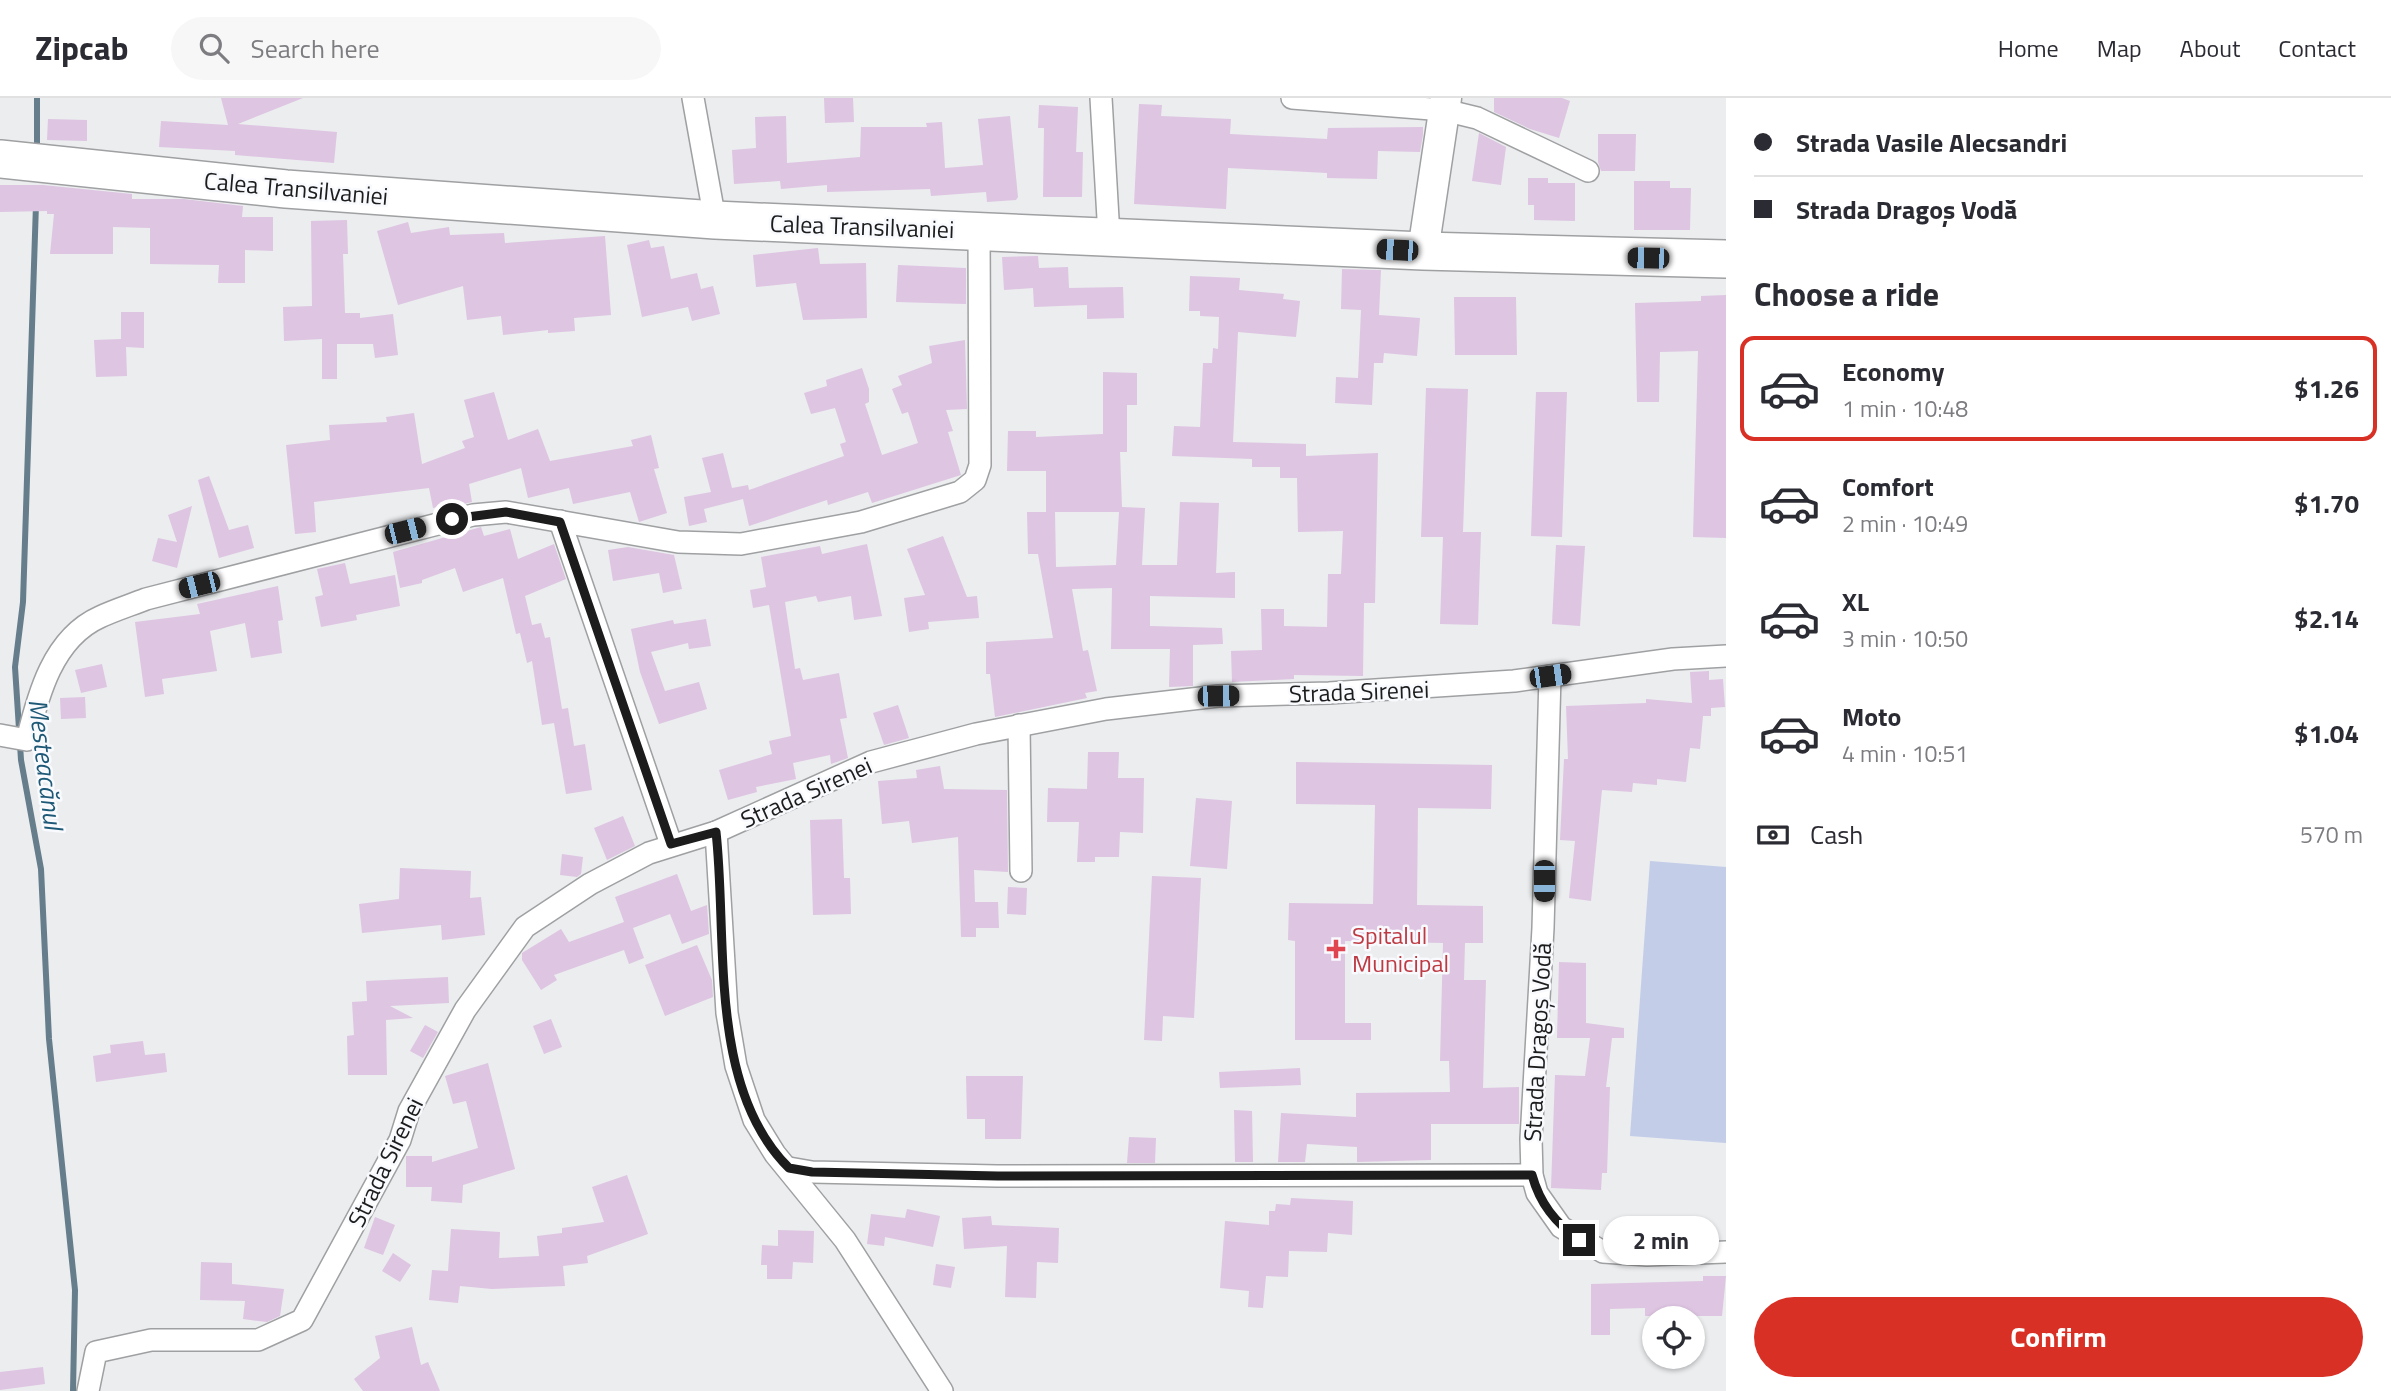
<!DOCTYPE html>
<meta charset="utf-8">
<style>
:root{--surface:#fff;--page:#f7f7f7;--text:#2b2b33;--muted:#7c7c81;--line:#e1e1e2;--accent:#d93025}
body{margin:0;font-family:"Titillium Web",sans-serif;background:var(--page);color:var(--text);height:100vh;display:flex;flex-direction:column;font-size:26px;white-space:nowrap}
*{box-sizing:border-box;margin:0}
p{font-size:23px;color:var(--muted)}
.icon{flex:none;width:38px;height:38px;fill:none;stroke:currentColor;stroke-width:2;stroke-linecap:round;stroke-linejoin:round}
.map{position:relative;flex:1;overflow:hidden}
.sheet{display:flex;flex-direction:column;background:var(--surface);width:665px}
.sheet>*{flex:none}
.banner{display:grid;align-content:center;height:154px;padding:0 28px;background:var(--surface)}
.fabs{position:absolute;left:1642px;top:1208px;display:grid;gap:14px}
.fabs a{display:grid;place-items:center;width:63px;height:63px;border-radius:50%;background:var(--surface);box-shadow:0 2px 5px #0004;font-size:35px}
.end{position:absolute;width:32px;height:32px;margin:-16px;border:9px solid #1c1c1d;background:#fff;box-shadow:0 0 0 4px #fff}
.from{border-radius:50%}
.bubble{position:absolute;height:49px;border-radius:24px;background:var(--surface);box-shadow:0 2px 5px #0004;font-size:23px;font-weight:700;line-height:49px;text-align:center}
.car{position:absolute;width:21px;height:42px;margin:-21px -10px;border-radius:9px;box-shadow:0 0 5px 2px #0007;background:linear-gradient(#222 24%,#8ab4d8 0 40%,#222 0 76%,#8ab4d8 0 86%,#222 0)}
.banner b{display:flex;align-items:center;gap:24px;height:66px;font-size:26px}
.banner b+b{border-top:2px solid var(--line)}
.banner i{width:18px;height:18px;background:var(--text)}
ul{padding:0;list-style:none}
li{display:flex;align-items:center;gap:21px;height:105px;margin:0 14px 10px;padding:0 14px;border:4px solid transparent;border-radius:14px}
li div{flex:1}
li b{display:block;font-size:26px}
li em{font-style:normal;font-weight:700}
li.current{border-color:var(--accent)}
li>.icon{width:63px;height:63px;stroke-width:1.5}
h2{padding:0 28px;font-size:32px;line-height:84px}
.pay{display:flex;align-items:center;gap:18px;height:77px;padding:0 28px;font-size:26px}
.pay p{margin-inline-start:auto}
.primary-button{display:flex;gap:14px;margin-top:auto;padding:14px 28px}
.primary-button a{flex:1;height:80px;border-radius:42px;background:var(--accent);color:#fff;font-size:28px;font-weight:700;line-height:80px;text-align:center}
header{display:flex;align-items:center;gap:42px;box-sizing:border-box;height:98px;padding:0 35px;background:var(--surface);border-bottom:2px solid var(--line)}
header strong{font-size:33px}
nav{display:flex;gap:38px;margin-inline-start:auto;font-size:24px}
.search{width:490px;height:63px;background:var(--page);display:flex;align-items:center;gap:18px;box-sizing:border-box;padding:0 24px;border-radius:38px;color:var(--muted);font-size:26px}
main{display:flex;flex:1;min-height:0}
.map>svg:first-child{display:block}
</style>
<header>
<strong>Zipcab</strong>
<div class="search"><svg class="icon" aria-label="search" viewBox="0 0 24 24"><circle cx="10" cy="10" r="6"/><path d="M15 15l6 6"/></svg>Search here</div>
<nav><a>Home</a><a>Map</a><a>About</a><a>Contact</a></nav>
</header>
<main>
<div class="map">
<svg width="1726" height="1293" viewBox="0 0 1726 1293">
<rect width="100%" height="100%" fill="#ebedef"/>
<polygon fill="#c3cde8" points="1650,763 1726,769 1726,1045 1630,1038"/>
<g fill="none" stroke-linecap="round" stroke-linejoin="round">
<g stroke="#667d8c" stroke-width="6">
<polyline points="37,53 37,0"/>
<polyline points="36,106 23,504 15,569 21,662 41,771 49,941 75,1192 73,1293"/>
</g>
</g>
<g fill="#dec5e2" fill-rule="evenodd">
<polygon points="221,0 303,0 238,26 337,34 334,65 235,57 235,53 159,49 161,23 228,27"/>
<polygon points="824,0 853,0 854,24 825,25"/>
<polygon points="1494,0 1562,0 1570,3 1559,40 1530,31 1494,14"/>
<polygon points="1139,6 1162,7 1161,18 1231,21 1230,36 1327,41 1328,30 1423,29 1423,37 1420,54 1378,53 1377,81 1327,80 1327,75 1228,70 1226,111 1134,106"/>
<polygon points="1039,7 1078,9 1076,54 1083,54 1082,99 1043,99 1044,30 1038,30"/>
<polygon points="786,18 787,65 860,59 861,29 927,29 926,25 942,24 945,70 983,67 978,21 1010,18 1018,99 1016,102 987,104 986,94 931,98 930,91 827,94 827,87 781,91 780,83 734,86 732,52 756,50 755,19"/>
<polygon points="48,21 87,22 87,43 47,42"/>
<polygon points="1479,35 1506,49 1501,87 1472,83"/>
<polygon points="1598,36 1636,36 1635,73 1601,73 1598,64"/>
<polygon points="1528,80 1548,80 1548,85 1575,85 1575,123 1534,122 1534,107 1528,107"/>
<polygon points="1634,83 1670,83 1670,90 1691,90 1690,132 1634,132"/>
<polygon points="0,87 43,87 132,96 132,101 184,101 243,108 242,119 273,119 273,153 245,152 245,185 218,185 219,167 150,166 150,130 113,129 113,156 50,156 54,116 47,116 47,113 0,114"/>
<polygon points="347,122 348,156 343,156 345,215 360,215 360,220 393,216 398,257 375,260 373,246 337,246 337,281 322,281 322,241 284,243 283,209 312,208 311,123"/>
<polygon points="408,124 411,135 449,129 450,137 504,135 505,145 605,138 611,217 574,220 575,233 548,235 548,232 503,237 501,218 467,222 463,188 398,207 377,133"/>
<polygon points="649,142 651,150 664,148 671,181 697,175 701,191 713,188 720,216 692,223 688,209 642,219 627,147"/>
<polygon points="818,150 820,166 866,165 867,220 803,222 796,185 756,189 753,157"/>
<polygon points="1038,158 1039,170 1068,169 1069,190 1123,189 1124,220 1087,221 1087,207 1034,209 1033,190 1004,192 1002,159"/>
<polygon points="898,167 966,170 966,206 896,204"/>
<polygon points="1342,171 1381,172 1379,217 1420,220 1417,258 1384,255 1383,265 1374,265 1372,307 1335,305 1336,279 1358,280 1361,212 1341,211"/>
<polygon points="1190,178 1240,180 1239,192 1284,196 1283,201 1300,203 1296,239 1238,234 1233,344 1306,346 1306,358 1378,355 1375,505 1364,505 1363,578 1294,577 1294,581 1232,584 1231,553 1262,552 1261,511 1284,511 1284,528 1327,529 1328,476 1341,476 1343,433 1298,434 1297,380 1280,380 1280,369 1252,369 1252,361 1172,358 1174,328 1200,329 1203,265 1212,265 1213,250 1218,251 1219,219 1200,218 1200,213 1189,213"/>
<polygon points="1726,197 1726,440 1693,439 1698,253 1660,254 1659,304 1637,304 1635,205 1701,203 1701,198"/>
<polygon points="1454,199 1516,199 1517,257 1455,257"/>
<polygon points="121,214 144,214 144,250 126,249 127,278 96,279 94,242 121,241"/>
<polygon points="965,242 967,311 946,312 953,333 948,334 961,377 872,405 868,394 828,407 827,402 749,428 743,401 704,411 707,424 689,428 684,399 711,394 702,360 723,355 732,390 748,387 749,392 844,358 840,346 846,344 835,310 811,316 804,295 827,288 826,282 862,270 869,291 869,304 865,306 882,357 918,345 908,314 902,316 892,291 902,287 898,278 932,265 929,248"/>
<path d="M1103,274L1137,275V307H1127V354H1120L1122,409L1145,410L1142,467H1177L1180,404L1219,405L1216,475L1235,474V500L1150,498V528L1222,530L1223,546L1193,547V588L1169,589L1170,551H1111L1112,490L1072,491L1083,553L1088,552L1097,593L1085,595L1087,600L995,619L990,576H986V544L1053,540L1038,456H1028L1027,414H1046V373H1007L1008,333H1036V339L1103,336ZM1055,414H1119L1116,467L1056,469Z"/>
<polygon points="1426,290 1468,291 1463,434 1481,434 1478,527 1440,526 1443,439 1421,439"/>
<polygon points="494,294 508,342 538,331 550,363 633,348 631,342 651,337 659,370 654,371 667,415 639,424 630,394 573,406 569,390 528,400 521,370 469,386 472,404 452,409 451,406 433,410 429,390 314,404 316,434 295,436 286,347 330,342 329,327 387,324 386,319 414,315 422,366 465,350 462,343 474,339 464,302"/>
<polygon points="1536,294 1567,294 1562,439 1531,438"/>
<polygon points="209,378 229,432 248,427 254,450 219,460 198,382"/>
<polygon points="192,408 177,470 152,463 158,440 177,444 168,417"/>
<polygon points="481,429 484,438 510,431 518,461 554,446 566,481 525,498 532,527 541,525 545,540 550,539 562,611 568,610 574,648 585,646 592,692 566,696 554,625 542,627 532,563 527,565 520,535 516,536 503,480 463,494 455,470 422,482 422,485 400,490 393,454"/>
<polygon points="943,438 967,499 977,498 979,520 928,524 929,531 909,534 904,500 925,497 907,451"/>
<polygon points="867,446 882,518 854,522 851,498 818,504 816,498 785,504 795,571 800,570 803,582 839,575 847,620 840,621 848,660 831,666 830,657 793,665 796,681 756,689 757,694 728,702 719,672 772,656 769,643 791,638 769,507 753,510 750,492 766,489 761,459 820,448 822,456"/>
<polygon points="1556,447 1585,448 1580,528 1552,526"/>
<polygon points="628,449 674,457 682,491 663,495 659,475 613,483 608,452"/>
<polygon points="345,465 350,486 395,477 400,508 356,517 357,522 321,529 315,499 323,497 317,471"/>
<polygon points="278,488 283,522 278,523 282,555 251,560 245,525 210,533 217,573 162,581 164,596 145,599 135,524 200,516 197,506"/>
<polygon points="706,521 711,548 689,551 688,545 651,554 665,593 699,584 707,611 659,626 640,574 631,531 673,522 674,526"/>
<polygon points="102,566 107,589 81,595 75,572"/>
<polygon points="1709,573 1709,582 1723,581 1725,609 1711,610 1711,618 1703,618 1700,651 1690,650 1686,684 1657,681 1657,687 1633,685 1632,694 1602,692 1591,803 1569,800 1575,743 1560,742 1564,661 1568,661 1566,608 1646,605 1646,601 1692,605 1690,574"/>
<polygon points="85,599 86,620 61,621 60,600"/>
<polygon points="898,607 909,640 884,647 873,615"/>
<polygon points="1088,654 1119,654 1118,680 1144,680 1143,735 1120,734 1119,759 1095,759 1095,764 1077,764 1079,724 1047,724 1048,690 1087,691"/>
<polygon points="1296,664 1492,667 1491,711 1418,710 1417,807 1483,808 1483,845 1465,845 1464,882 1486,882 1483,990 1519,989 1519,1026 1431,1026 1431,1062 1357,1064 1357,1049 1307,1046 1305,1064 1278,1064 1281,1015 1356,1019 1356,995 1450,994 1449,963 1440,963 1443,845 1345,843 1345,925 1371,925 1371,942 1295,942 1295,843 1288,842 1289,805 1373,806 1375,707 1296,706"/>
<polygon points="940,668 944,691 1007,692 1008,774 974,772 975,804 998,804 999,830 976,830 976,839 961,839 958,739 912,745 909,723 882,726 878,683 917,680 916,672"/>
<polygon points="1196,700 1232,703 1227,771 1190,768"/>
<polygon points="623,718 635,748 607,762 594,730"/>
<polygon points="842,721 844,780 850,780 851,816 813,817 810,722"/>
<polygon points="562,756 583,759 581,776 577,779 560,777"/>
<polygon points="400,770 471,773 470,800 481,799 485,837 442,842 441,827 362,835 359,806 399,801"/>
<polygon points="677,776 691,813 707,807 709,836 682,846 670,816 633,830 644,860 629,866 624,852 554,877 557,882 541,892 522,862 522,855 561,831 569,844 624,824 615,799"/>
<polygon points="1152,778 1201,780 1194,920 1163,918 1162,943 1144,942"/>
<polygon points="1008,789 1027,790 1026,817 1007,816"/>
<polygon points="697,847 712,882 713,899 665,918 645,867"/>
<polygon points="1559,864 1586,865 1586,925 1624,930 1624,940 1612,940 1606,989 1610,989 1607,1075 1602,1075 1601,1092 1551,1090 1555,977 1585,978 1590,940 1557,940"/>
<polygon points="448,879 449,905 390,908 413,920 386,922 387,977 348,977 347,938 354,937 352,904 367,903 366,883"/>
<polygon points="551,921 562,949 544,956 533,928"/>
<polygon points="425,927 438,934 423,960 410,953"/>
<polygon points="143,943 145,957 165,955 167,974 96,984 93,958 111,955 110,947"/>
<polygon points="488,965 515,1071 463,1087 462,1105 431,1103 432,1089 406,1089 406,1058 432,1058 432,1064 478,1050 466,1003 453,1006 445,978"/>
<polygon points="1300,970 1301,987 1220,990 1219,974"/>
<polygon points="966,978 1023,978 1021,1041 985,1041 985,1021 967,1021"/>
<polygon points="1234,1012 1252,1013 1253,1064 1235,1064"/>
<polygon points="1129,1039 1156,1040 1155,1065 1127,1065"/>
<polygon points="627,1077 648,1136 587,1158 588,1165 563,1168 565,1188 492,1191 460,1188 458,1205 429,1202 432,1172 448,1173 451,1131 500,1134 499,1160 539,1158 537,1138 562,1135 562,1130 604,1124 592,1089"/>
<polygon points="1291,1100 1353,1103 1352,1137 1328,1135 1327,1154 1289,1153 1288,1179 1266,1178 1263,1210 1248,1209 1249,1193 1220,1190 1225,1123 1269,1127 1269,1113 1275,1113 1276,1106 1290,1107"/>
<polygon points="907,1111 940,1118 933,1149 885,1139 884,1148 867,1146 871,1116 905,1120"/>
<polygon points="991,1118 992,1127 1059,1130 1058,1165 1037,1164 1036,1200 1005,1199 1007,1148 964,1151 962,1120"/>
<polygon points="375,1119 395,1127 383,1157 364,1150"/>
<polygon points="778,1132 814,1133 813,1165 793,1164 792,1181 767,1181 767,1167 761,1167 762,1147 778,1148"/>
<polygon points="393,1155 411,1167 400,1184 382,1173"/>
<polygon points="201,1164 232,1165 232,1186 284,1191 280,1218 267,1224 243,1221 245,1203 200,1202"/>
<polygon points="936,1166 955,1169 951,1190 933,1187"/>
<polygon points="1703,1178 1726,1178 1722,1218 1645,1218 1645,1210 1610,1211 1610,1237 1591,1237 1591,1186 1703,1183"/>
<polygon points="412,1229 421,1267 428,1264 440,1293 363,1293 354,1281 380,1260 375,1238"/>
<polygon points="43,1269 45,1286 0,1292 0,1274"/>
</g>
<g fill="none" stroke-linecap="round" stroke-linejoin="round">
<g stroke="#9fa0a2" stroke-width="24">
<g id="street">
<polyline points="693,0 715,122"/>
<polyline points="1101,0 1109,138"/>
<polyline points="1292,0 1444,12 1477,20 1588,73"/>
<polyline points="560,423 671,746"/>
<polyline points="1550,578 1543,830 1531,1041 1532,1077 1537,1095 1561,1129 1603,1154 1647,1157 1726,1154"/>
<polyline points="1019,627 1021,773"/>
<path d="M0,637L27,642C38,597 53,540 100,519C115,512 131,507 146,501L473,417L506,414L678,444L741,446L861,424L960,394L975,382L980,367L979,132"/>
<polyline points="716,734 727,915 736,968 754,1022 775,1056 845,1142 942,1293"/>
<polyline points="789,1070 812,1074 997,1078 1532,1077"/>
<polyline points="88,1293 96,1254 151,1242 258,1242 302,1222 400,1042 409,1013 465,912 525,829 590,786 649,755 716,734 871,664 976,636 1106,611 1218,598 1329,595 1514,583 1673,561 1726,558"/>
</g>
</g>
<g stroke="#9fa0a2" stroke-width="33">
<polyline id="secondary" points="1423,153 1446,0"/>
</g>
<g stroke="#9fa0a2" stroke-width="40">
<polyline id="highway" points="0,61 286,91 715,122 1423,153 1726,161"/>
</g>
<use href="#street" stroke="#fff" stroke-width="21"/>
<use href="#secondary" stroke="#fff" stroke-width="30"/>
<use href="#highway" stroke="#fff" stroke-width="37"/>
</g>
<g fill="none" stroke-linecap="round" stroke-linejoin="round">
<path stroke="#1c1c1d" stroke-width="9" d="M452,421L506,414L560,424L671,746L716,734C728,840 707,989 789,1070L812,1074L998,1078L1532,1077C1540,1106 1555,1124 1579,1142"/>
</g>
<path fill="#e0444e" stroke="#f9fafd" stroke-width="2.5" d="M1332.5 840.5h7v7h7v7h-7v7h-7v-7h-7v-7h7z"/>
<g text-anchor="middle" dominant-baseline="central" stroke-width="5" stroke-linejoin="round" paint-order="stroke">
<g font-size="24" fill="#1c1c1d" stroke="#f9fafd">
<text transform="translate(296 90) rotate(5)">Calea Transilvaniei</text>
<text transform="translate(862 128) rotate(2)">Calea Transilvaniei</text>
<text transform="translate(1359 593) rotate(-2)">Strada Sirenei</text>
<text transform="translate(806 694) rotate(-24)">Strada Sirenei</text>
<text transform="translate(1537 944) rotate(-87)">Strada Dragoș Vodă</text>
<text transform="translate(385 1064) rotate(-64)">Strada Sirenei</text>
</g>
<g font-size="24" fill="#be3a42" stroke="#f9fafd" text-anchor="start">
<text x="1352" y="837">Spitalul<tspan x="1352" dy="28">Municipal</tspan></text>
</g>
<g font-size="26" font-style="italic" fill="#1d5977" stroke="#f9fafd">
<text transform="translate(46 666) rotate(83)">Mesteacănul</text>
</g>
</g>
</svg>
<div class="fabs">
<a><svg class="icon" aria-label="locate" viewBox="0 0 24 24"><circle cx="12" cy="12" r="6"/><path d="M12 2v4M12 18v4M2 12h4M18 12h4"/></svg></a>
</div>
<i class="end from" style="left:452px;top:421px"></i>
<i class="end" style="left:1579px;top:1142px"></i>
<div class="bubble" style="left:1603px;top:1118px;width:116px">2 min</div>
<i class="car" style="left:1397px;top:152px;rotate:273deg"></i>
<i class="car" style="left:1648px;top:160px;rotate:271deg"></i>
<i class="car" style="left:405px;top:433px;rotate:76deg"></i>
<i class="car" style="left:199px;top:487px;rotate:256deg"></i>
<i class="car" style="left:1550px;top:578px;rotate:82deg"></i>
<i class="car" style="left:1218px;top:598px;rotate:89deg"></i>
<i class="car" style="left:1544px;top:783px;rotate:180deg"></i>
</div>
<section class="sheet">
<div class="banner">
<b><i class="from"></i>Strada Vasile Alecsandri</b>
<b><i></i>Strada Dragoș Vodă</b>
</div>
<h2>Choose a ride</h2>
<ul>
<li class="current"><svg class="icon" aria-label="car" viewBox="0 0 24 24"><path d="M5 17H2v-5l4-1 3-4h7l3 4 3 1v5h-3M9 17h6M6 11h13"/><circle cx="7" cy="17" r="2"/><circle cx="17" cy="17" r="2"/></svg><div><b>Economy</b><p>1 min · 10:48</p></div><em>$1.26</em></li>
<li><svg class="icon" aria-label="car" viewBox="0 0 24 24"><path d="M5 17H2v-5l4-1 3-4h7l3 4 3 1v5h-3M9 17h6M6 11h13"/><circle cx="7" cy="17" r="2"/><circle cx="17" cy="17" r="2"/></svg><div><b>Comfort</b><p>2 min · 10:49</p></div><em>$1.70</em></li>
<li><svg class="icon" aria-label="car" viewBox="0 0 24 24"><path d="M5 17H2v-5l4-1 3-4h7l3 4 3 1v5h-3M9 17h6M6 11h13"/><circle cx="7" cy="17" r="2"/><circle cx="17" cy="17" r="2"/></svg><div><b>XL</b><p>3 min · 10:50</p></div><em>$2.14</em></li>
<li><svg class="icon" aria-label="car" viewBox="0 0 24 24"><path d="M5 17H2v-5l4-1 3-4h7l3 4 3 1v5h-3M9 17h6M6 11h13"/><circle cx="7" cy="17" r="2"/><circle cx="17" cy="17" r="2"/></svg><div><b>Moto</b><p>4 min · 10:51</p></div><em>$1.04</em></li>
</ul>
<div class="pay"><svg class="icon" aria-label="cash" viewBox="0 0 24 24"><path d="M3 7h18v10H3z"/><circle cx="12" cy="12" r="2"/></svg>Cash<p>570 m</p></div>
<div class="primary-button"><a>Confirm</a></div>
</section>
</main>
